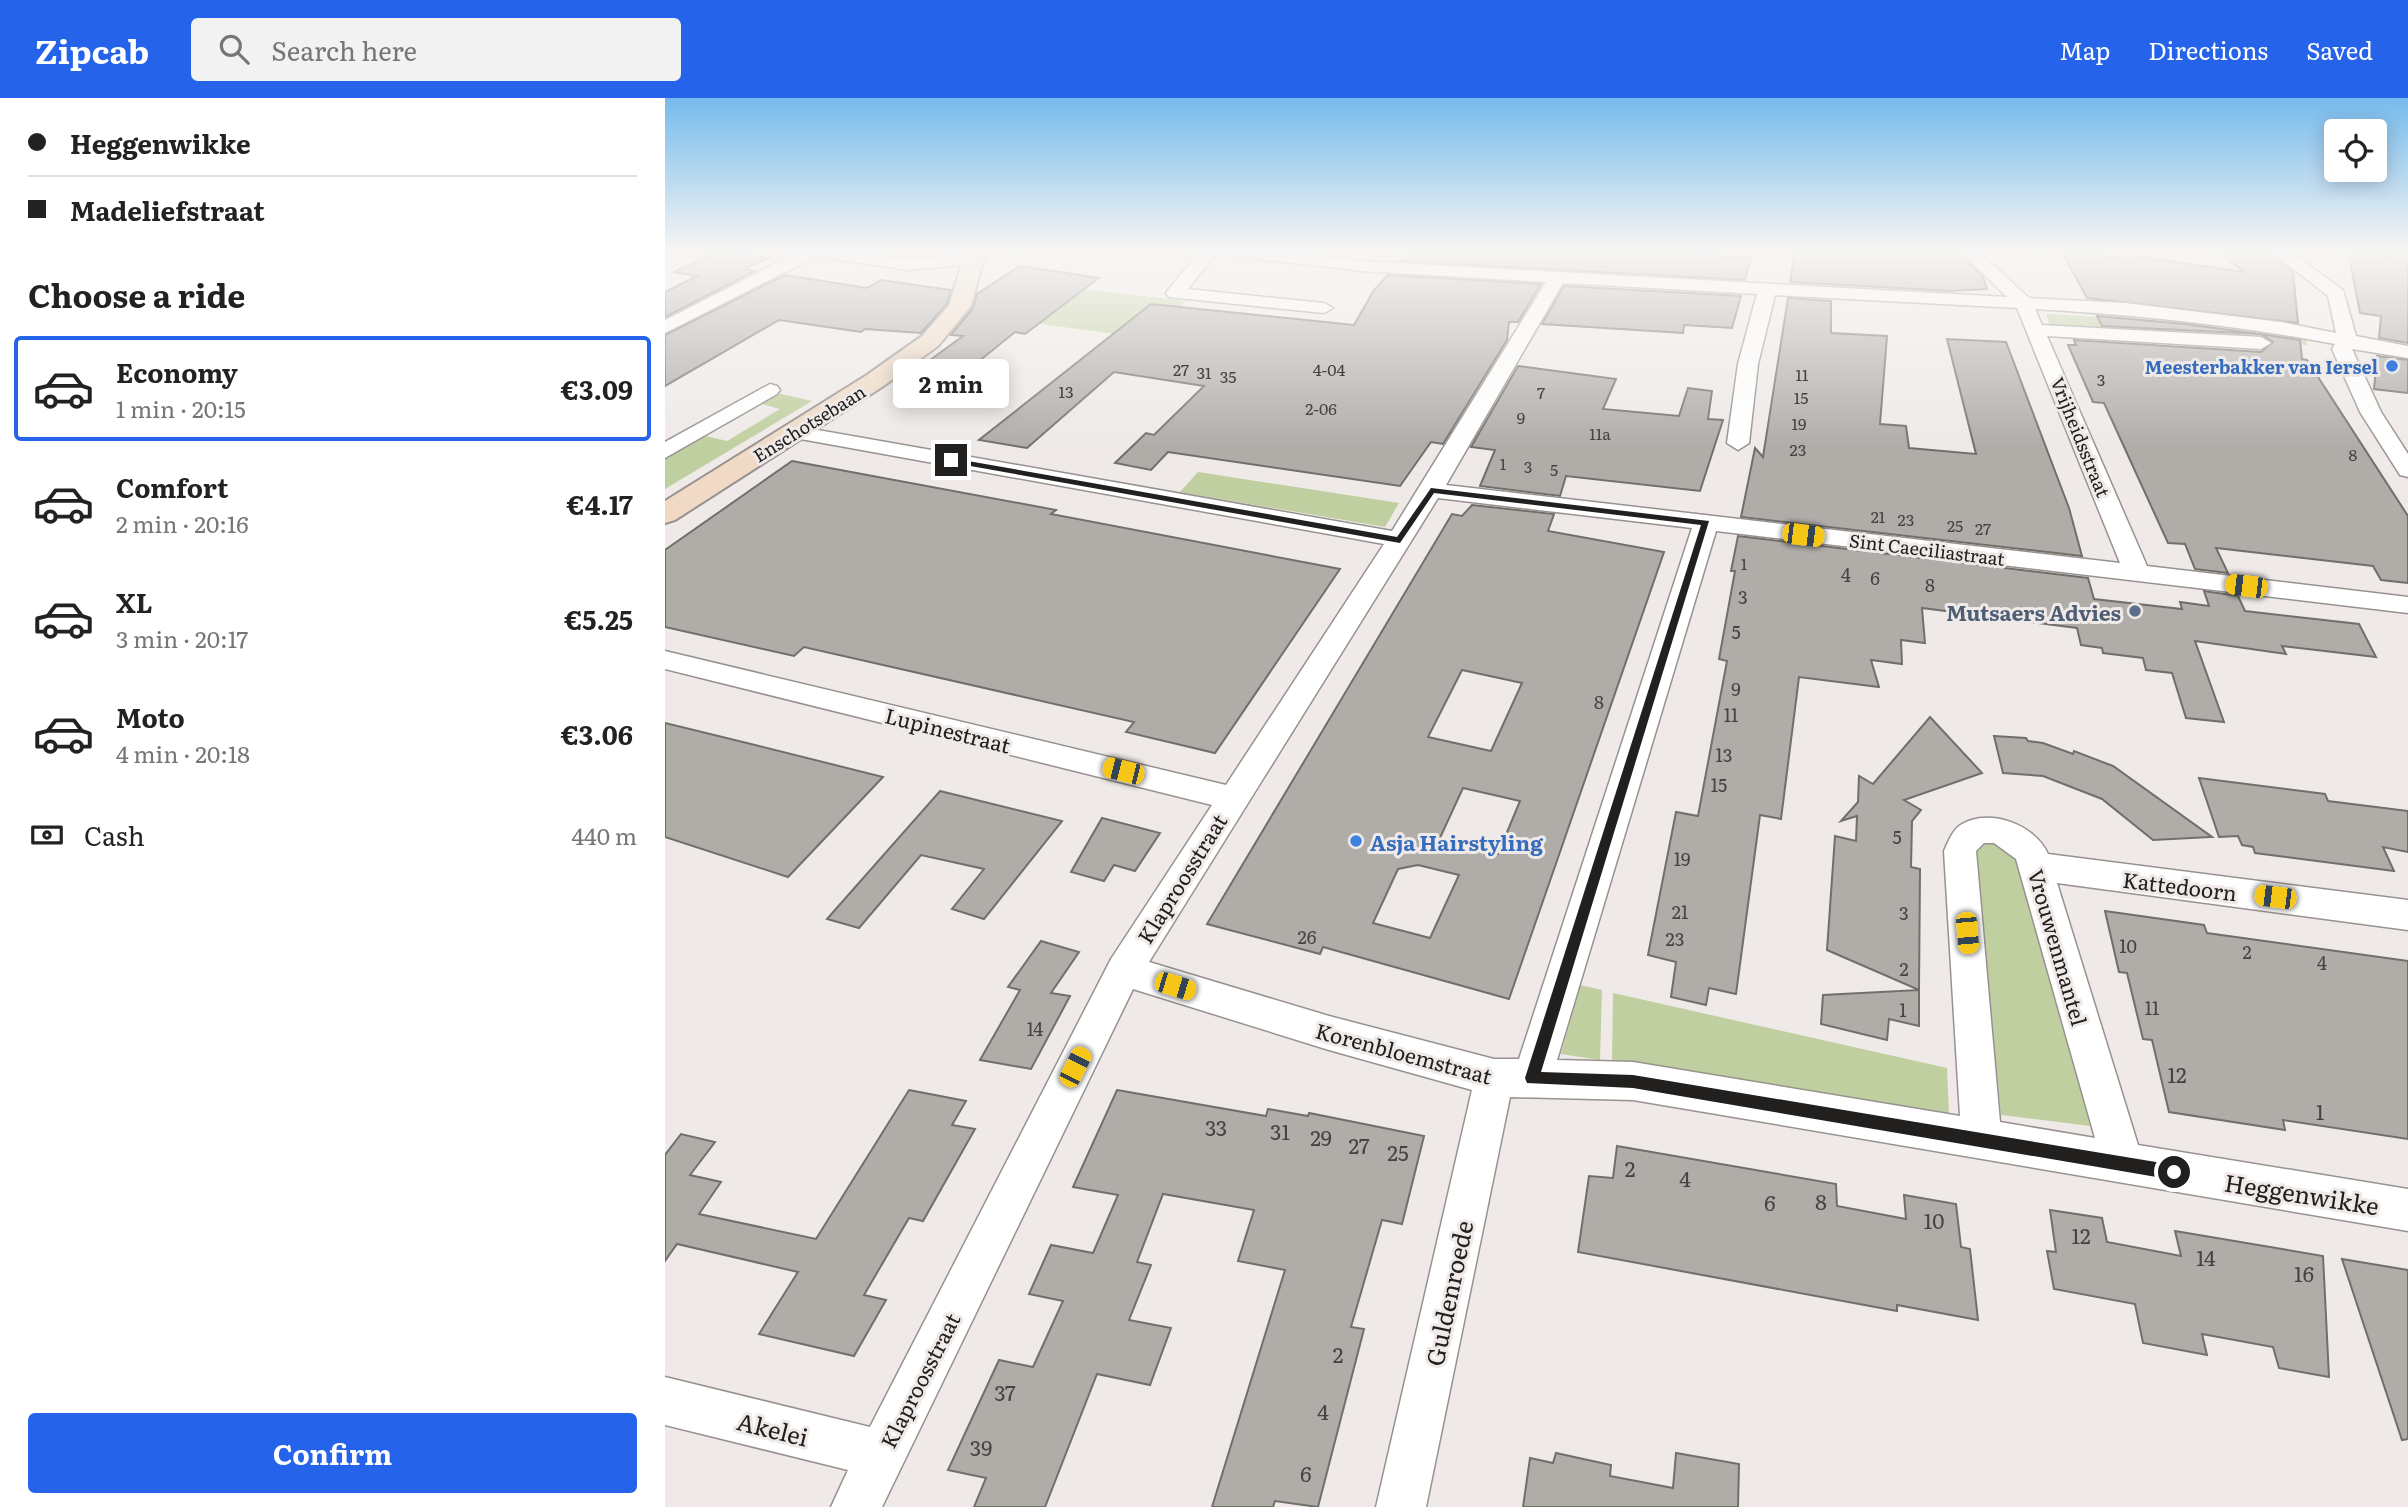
<!DOCTYPE html>
<meta charset="utf-8">
<style>
:root{--surface:#fff;--page:#f2f2f2;--text:#222;--muted:#767676;--line:#e0e0e0;--accent:#2563eb}
body{margin:0;font-family:Literata,serif;background:var(--page);color:var(--text);height:100vh;display:flex;flex-direction:column;font-size:26px;white-space:nowrap}
*{box-sizing:border-box;margin:0}
p{font-size:23px;color:var(--muted)}
.icon{flex:none;width:38px;height:38px;fill:none;stroke:currentColor;stroke-width:2;stroke-linecap:round;stroke-linejoin:round}
.map{position:relative;flex:1;overflow:hidden}
.side{display:flex;flex-direction:column;background:var(--surface);width:665px}
.side>*{flex:none}
.hud{display:grid;align-content:center;height:154px;padding:0 28px;background:var(--surface)}
.tools{position:absolute;left:1659px;top:21px;display:grid;gap:14px}
.tools a{display:grid;place-items:center;width:63px;height:63px;border-radius:7px;background:var(--surface);box-shadow:0 4px 18px #0003;font-size:35px}
.end{position:absolute;width:32px;height:32px;margin:-16px;border:9px solid #22201f;background:#fff;box-shadow:0 0 0 4px #fff}
.from{border-radius:50%}
.bubble{position:absolute;height:49px;border-radius:7px;background:var(--surface);box-shadow:0 4px 18px #0003;font-size:23px;font-weight:700;line-height:49px;text-align:center}
.car{position:absolute;width:21px;height:42px;margin:-21px -10px;border-radius:9px;box-shadow:0 0 5px 2px #0007;background:linear-gradient(#f5c518 24%,#345 0 40%,#f5c518 0 76%,#345 0 86%,#f5c518 0)}
.hud b{display:flex;align-items:center;gap:24px;height:66px;font-size:26px}
.hud b+b{border-top:2px solid var(--line)}
.hud i{width:18px;height:18px;background:var(--text)}
ul{padding:0;list-style:none}
li{display:flex;align-items:center;gap:21px;height:105px;margin:0 14px 10px;padding:0 14px;border:4px solid transparent;border-radius:7px}
li div{flex:1}
li b{display:block;font-size:26px}
li em{font-style:normal;font-weight:700}
li.current{border-color:var(--accent)}
li>.icon{width:63px;height:63px;stroke-width:1.5}
h2{padding:0 28px;font-size:32px;line-height:84px}
.pay{display:flex;align-items:center;gap:18px;height:77px;padding:0 28px;font-size:26px}
.pay p{margin-inline-start:auto}
.button{display:flex;gap:14px;margin-top:auto;padding:14px 28px}
.button a{flex:1;height:80px;border-radius:7px;background:var(--accent);color:#fff;font-size:28px;font-weight:700;line-height:80px;text-align:center}
header{display:flex;align-items:center;gap:42px;box-sizing:border-box;height:98px;padding:0 35px;background:var(--accent);color:#fff}
header strong{font-size:33px}
nav{display:flex;gap:38px;margin-inline-start:auto;font-size:24px}
.search{width:490px;height:63px;background:var(--page);display:flex;align-items:center;gap:18px;box-sizing:border-box;padding:0 24px;border-radius:7px;color:var(--muted);font-size:26px}
main{display:flex;flex:1;min-height:0}
.map>svg:first-child{display:block}
</style>
<header>
<strong>Zipcab</strong>
<div class="search"><svg class="icon" aria-label="search" viewBox="0 0 24 24"><circle cx="10" cy="10" r="6"/><path d="M15 15l6 6"/></svg>Search here</div>
<nav><a>Map</a><a>Directions</a><a>Saved</a></nav>
</header>
<main>
<section class="side">
<div class="hud">
<b><i class="from"></i>Heggenwikke</b>
<b><i></i>Madeliefstraat</b>
</div>
<h2>Choose a ride</h2>
<ul>
<li class="current"><svg class="icon" aria-label="car" viewBox="0 0 24 24"><path d="M5 17H2v-5l4-1 3-4h7l3 4 3 1v5h-3M9 17h6M6 11h13"/><circle cx="7" cy="17" r="2"/><circle cx="17" cy="17" r="2"/></svg><div><b>Economy</b><p>1 min · 20:15</p></div><em>€3.09</em></li>
<li><svg class="icon" aria-label="car" viewBox="0 0 24 24"><path d="M5 17H2v-5l4-1 3-4h7l3 4 3 1v5h-3M9 17h6M6 11h13"/><circle cx="7" cy="17" r="2"/><circle cx="17" cy="17" r="2"/></svg><div><b>Comfort</b><p>2 min · 20:16</p></div><em>€4.17</em></li>
<li><svg class="icon" aria-label="car" viewBox="0 0 24 24"><path d="M5 17H2v-5l4-1 3-4h7l3 4 3 1v5h-3M9 17h6M6 11h13"/><circle cx="7" cy="17" r="2"/><circle cx="17" cy="17" r="2"/></svg><div><b>XL</b><p>3 min · 20:17</p></div><em>€5.25</em></li>
<li><svg class="icon" aria-label="car" viewBox="0 0 24 24"><path d="M5 17H2v-5l4-1 3-4h7l3 4 3 1v5h-3M9 17h6M6 11h13"/><circle cx="7" cy="17" r="2"/><circle cx="17" cy="17" r="2"/></svg><div><b>Moto</b><p>4 min · 20:18</p></div><em>€3.06</em></li>
</ul>
<div class="pay"><svg class="icon" aria-label="cash" viewBox="0 0 24 24"><path d="M3 7h18v10H3z"/><circle cx="12" cy="12" r="2"/></svg>Cash<p>440 m</p></div>
<div class="button"><a>Confirm</a></div>
</section>
<div class="map">
<svg width="1743" height="1409" viewBox="0 0 1743 1409">
<rect width="100%" height="100%" fill="#efeae7"/>
<g fill="#c0cf9f">
<polygon points="392,188 521,203 481,240 323,219"/>
<polygon points="1381,216 1467,221 1616,240 1619,237 1641,241 1642,247 1386,231"/>
<polygon points="112,295 147,303 0,391 0,359 37,337 62,343 115,311 93,305"/>
<polygon points="533,374 734,405 720,429 515,394"/>
<polygon points="1328,741 1353,760 1425,1028 1336,1017 1310,757 1316,745"/>
<polygon points="915,887 937,892 935,962 896,956"/>
<polygon points="948,895 1282,970 1284,1017 947,963"/>
</g>
<g fill="#b0ada9" stroke="#726f6b" stroke-width="2" fill-rule="evenodd">
<polygon points="54,152 103,160 80,171 90,173 0,219 0,194 32,178 9,174"/>
<polygon points="743,152 1030,152 1029,156 1086,160 1080,182 735,163"/>
<polygon points="1130,152 1291,152 1318,179 1322,191 1286,193 1125,184"/>
<polygon points="1396,152 1469,162 1469,158 1579,174 1551,152 1601,152 1628,174 1633,225 1422,200"/>
<polygon points="1683,152 1713,152 1721,162 1722,155 1743,156 1743,245 1714,240 1716,218 1695,215"/>
<polygon points="355,168 434,180 360,236 350,234 308,268 265,262 298,238 286,237 308,210 312,196"/>
<polygon points="120,177 202,190 216,182 286,192 282,206 256,235 200,231 196,234 114,222 0,288 0,237"/>
<polygon points="723,177 876,186 853,224 844,224 842,242 778,346 766,344 735,388 503,354 486,372 450,365 481,335 489,337 539,288 449,274 362,350 314,342 486,206 689,227 709,192"/>
<polygon points="899,188 1076,198 1067,230 1019,227 1018,235 877,226"/>
<polygon points="1123,200 1166,203 1166,235 1222,238 1215,326 1241,328 1244,350 1311,356 1282,241 1341,244 1404,410 1417,458 1076,419 1090,350 1098,359"/>
<polygon points="1432,218 1520,226 1595,236 1635,242 1637,261 1642,262 1743,418 1743,485 1716,482 1708,468 1551,450 1563,475 1530,471 1520,446 1503,445 1439,305 1428,304 1403,247 1411,247 1409,242 1596,254 1608,244 1596,236 1437,228"/>
<polygon points="1712,258 1743,262 1743,295 1709,291"/>
<polygon points="853,268 951,281 938,311 1014,318 1023,290 1047,293 1043,321 1058,322 1035,393 901,378 895,398 815,388 830,352 806,349"/>
<polygon points="127,363 391,412 386,416 675,471 550,655 461,634 469,624 139,549 129,558 0,529 0,452"/>
<path d="M807,407L889,416L883,433L999,454L844,901L658,849L655,856L542,826L787,416L797,418ZM797,572L857,585L826,653L763,639ZM798,690L855,703L833,756L774,742ZM753,767L794,777L765,840L708,825L733,771Z"/>
<polygon points="1073,438 1423,480 1429,501 1517,511 1515,504 1544,508 1539,493 1573,498 1580,513 1694,526 1711,559 1617,548 1621,556 1530,543 1559,624 1521,620 1507,575 1481,572 1478,560 1438,555 1437,550 1416,547 1412,530 1257,510 1260,545 1236,542 1237,566 1206,562 1214,589 1134,579 1116,721 1095,717 1071,896 1044,890 1041,907 1006,899 1011,864 983,857 1011,714 1033,718 1062,563 1054,561 1070,473 1066,473"/>
<polygon points="1265,619 1317,675 1239,702 1256,712 1247,723 1246,769 1255,771 1254,892 1162,852 1170,738 1191,743 1192,718 1176,723 1193,704 1194,678 1208,686"/>
<polygon points="0,625 86,646 218,679 123,779 0,739"/>
<polygon points="1329,638 1361,640 1363,643 1378,645 1408,656 1409,653 1448,668 1547,739 1488,742 1437,701 1378,678 1338,675"/>
<polygon points="1534,680 1660,696 1663,703 1743,713 1743,754 1718,749 1729,773 1590,755 1588,749 1577,747 1573,738 1554,739"/>
<polygon points="275,693 397,723 319,821 287,811 319,771 256,757 194,830 162,821"/>
<polygon points="437,720 495,735 470,773 449,767 439,783 406,774"/>
<polygon points="1440,813 1539,827 1542,835 1743,863 1743,1041 1618,1022 1620,1032 1504,1014 1487,942 1478,941 1462,875 1454,874"/>
<polygon points="376,843 414,854 386,895 405,898 366,971 315,962 355,892 343,889"/>
<polygon points="1254,892 1254,928 1224,921 1222,942 1156,926 1158,897"/>
<polygon points="244,992 301,1003 287,1027 310,1031 258,1123 244,1120 199,1197 221,1202 189,1258 94,1236 133,1174 12,1146 0,1163 0,1057 16,1036 50,1044 25,1077 56,1084 34,1116 151,1141"/>
<polygon points="452,992 601,1018 603,1011 643,1018 644,1015 759,1038 737,1126 717,1122 686,1229 699,1231 653,1409 610,1403 608,1409 547,1409 620,1172 573,1163 589,1112 498,1096 472,1164 486,1167 464,1222 506,1230 485,1287 432,1276 380,1409 309,1409 321,1380 283,1372 334,1262 368,1269 398,1203 364,1196 386,1147 428,1155 453,1097 408,1089"/>
<polygon points="952,1048 1171,1086 1172,1108 1241,1121 1239,1097 1291,1106 1296,1149 1305,1151 1313,1222 1232,1207 1232,1213 913,1154 924,1078 948,1080"/>
<polygon points="1385,1112 1437,1120 1442,1144 1516,1158 1510,1133 1658,1158 1664,1279 1614,1270 1608,1249 1537,1236 1542,1257 1478,1245 1470,1206 1389,1191 1382,1153 1391,1154"/>
<polygon points="1677,1161 1743,1172 1743,1341 1737,1342"/>
<polygon points="891,1355 946,1367 945,1378 1008,1390 1011,1355 1074,1366 1073,1409 858,1409 865,1360 888,1365"/>
</g>
<g fill="none" stroke-linecap="round" stroke-linejoin="round">
<g stroke="#979290" stroke-width="3">
<g id="street">
<polygon points="137,152 179,152 243,162 308,156 317,161 308,166 243,172 152,158 0,235 0,222"/>
<path d="M536,152H601L696,163L1342,199L1294,152H1312L1364,200L1460,205L1616,224L1671,235L1663,198L1604,152H1623L1678,192L1691,238L1743,248V260L1687,251L1716,314L1743,356V379L1735,377L1695,314L1667,251L1670,246C1571,227 1471,217 1370,211L1377,227L1596,239L1606,245L1596,251L1382,238L1482,468L1743,499V515L1051,433L892,962L968,964L1295,1018L1279,753C1283,744 1288,731 1297,726C1326,710 1370,727 1383,756L1743,802V832L1392,785L1473,1047L1743,1091V1133L968,1002L845,999L761,1409H711L807,992L664,952L468,891L217,1409H166L183,1372L0,1327V1279L205,1329L446,861L547,707L0,571V553L561,687L719,446L130,340L119,334L122,329L130,328L727,433L881,184L696,173L551,156L523,191L659,205L668,210L659,215L504,199L501,195L504,191ZM898,185L1092,196L1073,266L1062,345L1073,352L1084,345L1093,266L1110,197L1352,210L1455,465L781,387ZM773,400L1027,430L854,961H829L664,918L484,864ZM1319,745H1329L1351,761L1430,1040L1335,1024L1311,753Z"/>
<polygon points="105,286 112,288 115,292 112,296 0,360 0,344"/>
</g>
</g>
<g stroke="#979290" stroke-width="4">
<polygon id="secondary" points="306,152 328,152 318,163 306,208 273,248 220,287 10,422 0,425 0,403 202,277 257,238 284,207 298,161"/>
</g>
<use href="#street" fill="#fff" fill-rule="evenodd"/>
<use href="#secondary" fill="#f0dac6" fill-rule="evenodd"/>
</g>
<linearGradient id="sky" x2="0" y2="1"><stop stop-color="#76baec"/><stop offset="0.44" stop-color="#f8f6f4"/><stop offset="1" stop-color="#f8f6f4" stop-opacity="0"/></linearGradient>
<rect width="1743" height="349" fill="url(#sky)"/>
<polygon fill="#22201f" points="286,360 732,439 766,390 1044,423 876,974 968,977 1509,1067 1515,1069 1515,1079 1509,1082 968,990 862,985 860,980 1036,427 769,395 735,445 283,364"/>
<g fill="#3f7fe0" stroke="#efeae7" stroke-width="2.5">
<circle cx="1727" cy="268" r="7"/>
<circle cx="691" cy="743" r="7"/>
</g>
<circle fill="#5c6f8a" stroke="#efeae7" stroke-width="2.5" cx="1470" cy="513" r="7"/>
<g text-anchor="middle" dominant-baseline="central" stroke-width="6" stroke-linejoin="round" paint-order="stroke">
<g font-size="16" fill="#464342">
<text x="516" y="271">27</text>
<text x="664" y="271">4-04</text>
<text x="539" y="274">31</text>
<text x="1137" y="276">11</text>
<text x="563" y="278">35</text>
<text x="1436" y="281">3</text>
<text x="401" y="293">13</text>
<text x="876" y="294">7</text>
<text x="1136" y="299">15</text>
<text x="656" y="310">2-06</text>
<text x="856" y="319">9</text>
<text x="1134" y="325">19</text>
<text x="935" y="335">11a</text>
<text x="1133" y="351">23</text>
<text x="1688" y="356">8</text>
<text x="838" y="365">1</text>
<text x="863" y="368">3</text>
<text x="889" y="371">5</text>
<text x="1213" y="418">21</text>
<text x="1241" y="421">23</text>
<text x="1290" y="427">25</text>
<text x="1318" y="430">27</text>
<text x="1079" y="465">1</text>
</g>
<g font-size="18" font-weight="bold" fill="#366cbe" stroke="#efeae7" text-anchor="end">
<text x="1713" y="268">Meesterbakker van Iersel</text>
</g>
<g font-size="18" fill="#22201f" stroke="#efeae7">
<text transform="translate(144 325) rotate(-32)">Enschotsebaan</text>
<text transform="translate(1416 339) rotate(68)">Vrijheidsstraat</text>
<text transform="translate(1262 451) rotate(7)">Sint Caeciliastraat</text>
</g>
<g font-size="18" fill="#464342">
<text x="1181" y="476">4</text>
<text x="1210" y="479">6</text>
<text x="1265" y="486">8</text>
<text x="1078" y="498">3</text>
<text x="1071" y="533">5</text>
<text x="1071" y="590">9</text>
<text x="934" y="603">8</text>
<text x="1066" y="616">11</text>
<text x="1059" y="656">13</text>
<text x="1054" y="686">15</text>
<text x="1232" y="738">5</text>
<text x="1017" y="760">19</text>
<text x="1015" y="813">21</text>
<text x="1239" y="814">3</text>
<text x="642" y="838">26</text>
<text x="1010" y="840">23</text>
<text x="1463" y="847">10</text>
<text x="1582" y="853">2</text>
<text x="1657" y="864">4</text>
<text x="1239" y="870">2</text>
<text x="1487" y="909">11</text>
<text x="1238" y="911">1</text>
<text x="370" y="930">14</text>
</g>
<g font-size="21" font-weight="bold" fill="#4e5e75" stroke="#efeae7" text-anchor="end">
<text x="1456" y="513">Mutsaers Advies</text>
</g>
<g font-size="21" fill="#22201f" stroke="#efeae7">
<text transform="translate(283 631) rotate(14)">Lupinestraat</text>
<text transform="translate(516 780) rotate(-58)">Klaproosstraat</text>
<text transform="translate(1515 787) rotate(7)">Kattedoorn</text>
<text transform="translate(1394 849) rotate(74)">Vrouwenmantel</text>
<text transform="translate(739 954) rotate(15)">Korenbloemstraat</text>
<text transform="translate(254 1282) rotate(-63)">Klaproosstraat</text>
</g>
<g font-size="21" font-weight="bold" fill="#366cbe" stroke="#efeae7" text-anchor="start">
<text x="705" y="743">Asja Hairstyling</text>
</g>
<g font-size="21" fill="#464342">
<text x="1512" y="975">12</text>
<text x="1655" y="1012">1</text>
<text x="551" y="1028">33</text>
<text x="615" y="1032">31</text>
<text x="656" y="1038">29</text>
<text x="694" y="1046">27</text>
<text x="733" y="1053">25</text>
<text x="965" y="1069">2</text>
<text x="1020" y="1079">4</text>
<text x="1156" y="1102">8</text>
<text x="1105" y="1103">6</text>
<text x="1269" y="1121">10</text>
<text x="1416" y="1136">12</text>
<text x="1541" y="1158">14</text>
<text x="1639" y="1174">16</text>
<text x="673" y="1255">2</text>
<text x="340" y="1293">37</text>
<text x="658" y="1312">4</text>
<text x="316" y="1348">39</text>
<text x="641" y="1374">6</text>
</g>
<g font-size="24" fill="#22201f" stroke="#efeae7">
<text transform="translate(1637 1095) rotate(9)">Heggenwikke</text>
<text transform="translate(783 1195) rotate(-78)">Guldenroede</text>
<text transform="translate(108 1330) rotate(14)">Akelei</text>
</g>
</g>
</svg>
<div class="tools">
<a><svg class="icon" aria-label="locate" viewBox="0 0 24 24"><circle cx="12" cy="12" r="6"/><path d="M12 2v4M12 18v4M2 12h4M18 12h4"/></svg></a>
</div>
<i class="end from" style="left:1509px;top:1074px"></i>
<i class="end" style="left:286px;top:362px"></i>
<div class="bubble" style="left:228px;top:261px;width:116px">2 min</div>
<i class="car" style="left:1138px;top:437px;rotate:97deg"></i>
<i class="car" style="left:1581px;top:488px;rotate:277deg"></i>
<i class="car" style="left:458px;top:673px;rotate:284deg"></i>
<i class="car" style="left:1610px;top:799px;rotate:277deg"></i>
<i class="car" style="left:1302px;top:835px;rotate:175deg"></i>
<i class="car" style="left:510px;top:888px;rotate:107deg"></i>
<i class="car" style="left:410px;top:969px;rotate:27deg"></i>
</div>
</main>
